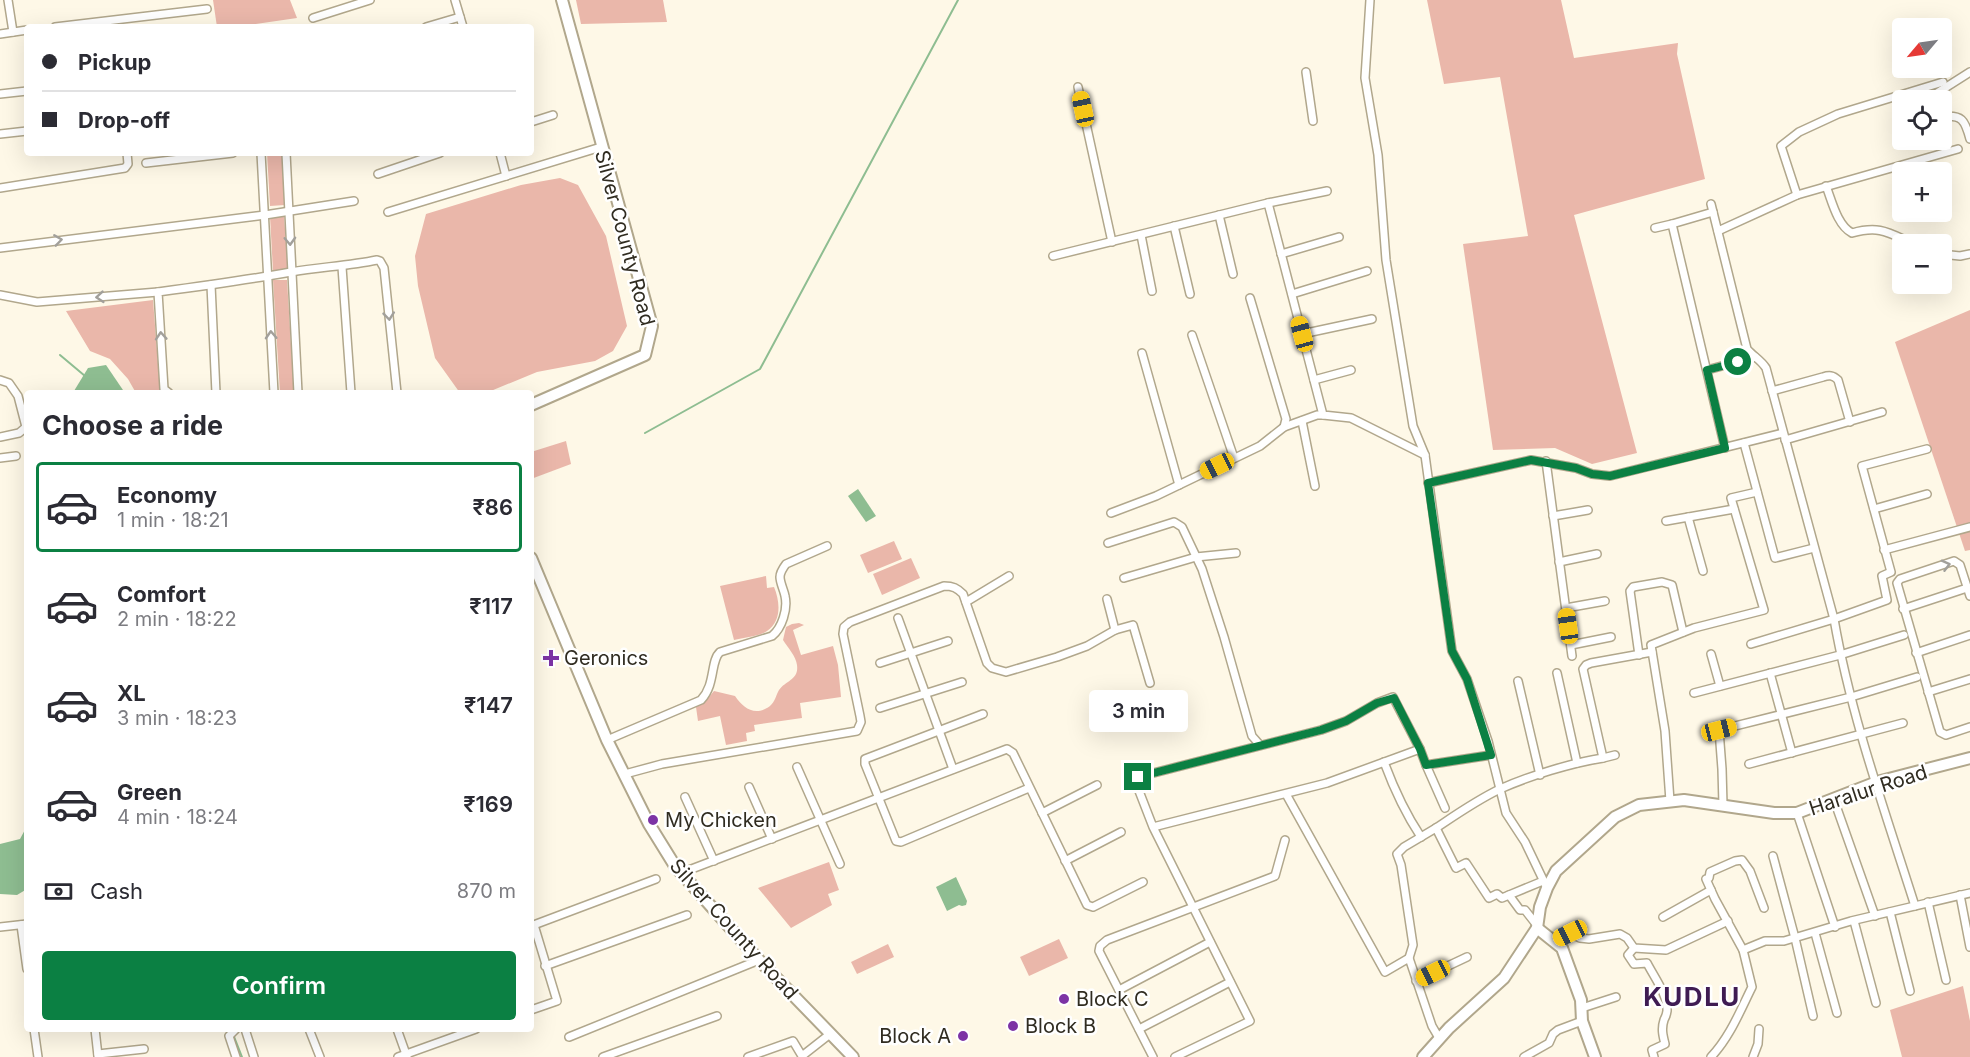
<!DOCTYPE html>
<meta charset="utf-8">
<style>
:root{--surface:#fff;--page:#f7f7f7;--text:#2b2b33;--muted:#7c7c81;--line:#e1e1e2;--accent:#0b8043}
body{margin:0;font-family:Inter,sans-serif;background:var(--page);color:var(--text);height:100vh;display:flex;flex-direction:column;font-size:22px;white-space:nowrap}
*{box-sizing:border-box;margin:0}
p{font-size:20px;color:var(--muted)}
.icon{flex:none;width:33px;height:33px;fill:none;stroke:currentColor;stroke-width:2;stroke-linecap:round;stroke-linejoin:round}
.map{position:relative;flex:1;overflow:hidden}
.side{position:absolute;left:24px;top:390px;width:510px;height:642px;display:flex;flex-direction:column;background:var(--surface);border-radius:6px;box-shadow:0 6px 24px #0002}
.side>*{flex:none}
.guide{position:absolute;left:24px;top:24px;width:510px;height:132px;border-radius:6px;box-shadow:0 6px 24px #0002;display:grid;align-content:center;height:132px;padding:0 18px;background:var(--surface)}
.needle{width:39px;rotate:241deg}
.buttons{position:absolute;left:1892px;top:18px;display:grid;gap:12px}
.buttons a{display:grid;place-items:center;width:60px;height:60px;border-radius:6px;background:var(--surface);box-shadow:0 6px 24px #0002;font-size:30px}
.end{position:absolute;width:27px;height:27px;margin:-14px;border:8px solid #0b8043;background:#fff;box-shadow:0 0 0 3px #fff}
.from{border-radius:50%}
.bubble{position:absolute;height:42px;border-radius:6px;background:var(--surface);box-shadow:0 6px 24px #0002;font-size:20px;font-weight:600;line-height:42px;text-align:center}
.car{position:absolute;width:18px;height:36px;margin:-18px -9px;border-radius:8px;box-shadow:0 0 4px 2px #0007;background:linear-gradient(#f5c518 24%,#345 0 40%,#f5c518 0 76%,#345 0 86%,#f5c518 0)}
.guide b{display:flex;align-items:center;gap:21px;height:57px;font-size:22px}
.guide b+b{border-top:2px solid var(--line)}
.guide i{width:15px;height:15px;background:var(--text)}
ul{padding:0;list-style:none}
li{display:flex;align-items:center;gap:18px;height:90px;margin:0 12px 9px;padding:0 6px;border:3px solid transparent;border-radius:6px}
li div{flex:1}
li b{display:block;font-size:22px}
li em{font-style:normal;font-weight:600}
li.current{border-color:var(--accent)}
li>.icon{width:54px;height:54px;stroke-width:1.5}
h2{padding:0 18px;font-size:27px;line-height:72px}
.pay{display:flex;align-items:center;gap:15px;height:66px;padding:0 18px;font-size:22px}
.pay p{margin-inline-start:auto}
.primary-button{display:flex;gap:12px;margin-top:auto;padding:12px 18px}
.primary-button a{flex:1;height:69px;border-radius:6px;background:var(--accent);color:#fff;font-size:24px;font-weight:600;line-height:69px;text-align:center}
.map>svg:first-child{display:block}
</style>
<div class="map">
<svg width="1970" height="1057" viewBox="0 0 1970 1057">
<rect width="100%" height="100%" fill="#fef8e7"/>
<g fill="#eab7aa">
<polygon points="213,0 290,0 297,18 235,27 217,27"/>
<polygon points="576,0 663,0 667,22 581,24"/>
<polygon points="1427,0 1561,0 1574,58 1678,43 1677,54 1705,179 1574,215 1637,453 1592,464 1555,448 1493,450 1463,244 1528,236 1500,77 1444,84"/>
<polygon points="267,153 282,153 285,205 270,206"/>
<polygon points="560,178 578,185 606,236 627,326 613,351 595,361 537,372 486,393 460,393 435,358 418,286 415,256 426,214 521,185"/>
<polygon points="284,215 288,270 273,271 270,216"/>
<polygon points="273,280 287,280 294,393 280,393"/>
<polygon points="153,300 160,389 164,393 136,393 128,379 110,359 90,351 66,311"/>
<polygon points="1970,310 1970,550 1965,551 1895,342"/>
<polygon points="566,441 571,464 531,479 531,452"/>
<polygon points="894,541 902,559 868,573 860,555"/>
<polygon points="911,558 920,578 882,595 873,574"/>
<path d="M766,576L767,588L774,587C780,601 782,621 767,631C758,637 744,637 734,640L720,586Z"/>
<path d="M799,623L804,625L793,630L801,655L833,646L838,665L841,697L800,703L802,718L754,725L755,731L746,733L747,741L726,745L720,716L698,721L696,707L704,703L714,691L735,696C743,708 755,717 770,706C775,702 776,695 779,690C786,680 799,680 797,665C796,656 788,648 783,640L786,627L792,624Z"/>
<polygon points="829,862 839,890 828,894 832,905 791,928 758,888"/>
<polygon points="1059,939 1068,958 1029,976 1020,957"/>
<polygon points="888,944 894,957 857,974 851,962"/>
<polygon points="1963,986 1970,1021 1970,1057 1902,1057 1890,1010"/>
</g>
<g fill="#8ebd91">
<polygon points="106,365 125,393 75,393 74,391 88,368"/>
<polygon points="858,489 876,516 866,522 848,496"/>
<polygon points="27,826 27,889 17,895 0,894 0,844 20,839"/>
<polygon points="956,877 967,901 966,905 962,906 959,905 947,911 936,887"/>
</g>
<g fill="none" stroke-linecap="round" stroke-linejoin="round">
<g stroke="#8ebd91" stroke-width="2">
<polyline points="60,355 85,376"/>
<polyline points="645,433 760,369 958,0"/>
<polyline points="231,1029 242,1057"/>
</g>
<g stroke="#b1a78c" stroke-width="10">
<g id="street">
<polyline points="8,0 13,32"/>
<polyline points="455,0 463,27"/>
<polyline points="1370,0 1365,78 1378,155 1386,260 1413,426 1425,455 1452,651 1467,679 1488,741 1506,813 1525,842 1547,888"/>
<polyline points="313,18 370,0"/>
<polyline points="55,27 207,9"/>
<polyline points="426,27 460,17"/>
<polyline points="0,34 27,30"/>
<polyline points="1306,72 1313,121"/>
<polyline points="1078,87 1112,242"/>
<polyline points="0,94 27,91"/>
<polyline points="1926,100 1970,72"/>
<path d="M1941,117C1962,114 1965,120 1970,139"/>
<polyline points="531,122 553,115"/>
<polyline points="0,134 27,131"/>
<polyline points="261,153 274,393"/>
<polyline points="286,153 298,393"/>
<polyline points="500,153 506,176"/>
<polyline points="146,163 233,153"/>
<polyline points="378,174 440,153"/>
<path d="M1826,186C1832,201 1837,225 1852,233C1880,225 1889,233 1914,244"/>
<polyline points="0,188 125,168 128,164 127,153"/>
<polyline points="1797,195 1781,146 1799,132 1838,114 1943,82"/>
<polyline points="1268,203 1327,191"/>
<path d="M1711,204L1747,349C1753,356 1761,360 1766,368L1834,619C1851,717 1885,811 1915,906"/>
<polyline points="388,212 601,147"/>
<polyline points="1713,212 1672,224 1725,448"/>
<polyline points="1219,215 1233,274"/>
<polyline points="1174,226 1190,294"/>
<polyline points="1655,228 1672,224"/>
<polyline points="1718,231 1797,195 1958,149"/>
<polyline points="1141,235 1152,291"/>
<polyline points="0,248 265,215 354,201"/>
<polyline points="1281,254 1339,237"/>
<polyline points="1941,254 1960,256 1970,254"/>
<polyline points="1053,256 1268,203 1323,415 1351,418 1425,455"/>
<polyline points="342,267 351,393"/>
<polyline points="211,285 216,393"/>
<polyline points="1292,294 1367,271"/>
<polyline points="0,295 37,302 158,292"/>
<polyline points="1250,298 1286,419 1284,427"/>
<polyline points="1302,334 1372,319"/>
<polyline points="1192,335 1234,458"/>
<polyline points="1142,353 1179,485"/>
<polyline points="1707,370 1755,357"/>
<polyline points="0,380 9,383 18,396 26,427 19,433 0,437"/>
<polyline points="1314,380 1351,370"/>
<path d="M1772,391L1823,377C1829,375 1833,375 1838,380L1850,422"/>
<path d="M169,393L164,389L158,292C203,286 247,280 291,272C319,267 348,266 377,260L380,261L384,268L397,393"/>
<polyline points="1302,421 1315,486"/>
<polyline points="1785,440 1882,412"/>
<polyline points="1744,443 1775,558 1814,548"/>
<polyline points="0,458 16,456"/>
<polyline points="1546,461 1572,656"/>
<polyline points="1428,483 1531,460 1576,468 1592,474 1610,476 1783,433"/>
<polyline points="1874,509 1927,494"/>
<polyline points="1111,513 1156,496 1260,446 1284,427 1317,415 1323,415"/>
<polyline points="1553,516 1588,510"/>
<polyline points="1688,517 1703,571"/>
<polyline points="1666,521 1734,509"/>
<polyline points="1108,543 1174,522 1182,527 1202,569 1224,637 1252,736 1260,745"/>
<polyline points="1884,550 1970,527"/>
<polyline points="1559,562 1597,554"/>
<polyline points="1124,578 1196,557 1236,553"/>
<polyline points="1970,596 1960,565 1954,561 1900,579 1897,583 1940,732 1946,735 1970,727"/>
<polyline points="1107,599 1115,630"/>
<polyline points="966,602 1009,576"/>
<polyline points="1566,608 1605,601"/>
<polyline points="1903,609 1967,588"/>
<polyline points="898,618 953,769"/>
<polyline points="1751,644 1834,619 1887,600 1882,576 1891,572 1862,466 1927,449"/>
<polyline points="1571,645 1611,637"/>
<polyline points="1916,653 1970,635"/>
<polyline points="1711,654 1720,686"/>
<polyline points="1639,655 1630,591 1633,587 1662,582 1672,585 1683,632"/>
<polyline points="880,663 948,641"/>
<polyline points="1557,673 1577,763"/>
<polyline points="1770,673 1792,753"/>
<polyline points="1518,681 1540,775"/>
<polyline points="1928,692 1970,679"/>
<polyline points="1694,693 1840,655 1904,635"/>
<polyline points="880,708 962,682"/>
<polyline points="983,714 865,759 865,764 896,841 901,842 1029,788"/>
<path d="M607,740L701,700C716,684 710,661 720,652L772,636C782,628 788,609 785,596C784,590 780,583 780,577C780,572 783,568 786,564L827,546"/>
<polyline points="1420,749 1426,765 1491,755"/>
<polyline points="1603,758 1615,755"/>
<path d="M1384,762C1394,789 1405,813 1421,837"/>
<polyline points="1749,764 1903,723"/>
<polyline points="1426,765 1445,808"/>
<polyline points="797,767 840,864"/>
<path d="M625,774L662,764L857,731L861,722L860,716L843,634L844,627L850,622L944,586C953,586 957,588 963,594L987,663L992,668L1006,672L1057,657L1087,646L1115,630L1133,625L1150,683"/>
<polyline points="749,787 772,839"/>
<polyline points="1286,794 1385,972 1409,958 1432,1026 1439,1038"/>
<polyline points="685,797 714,861"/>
<polyline points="1834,800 1875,916"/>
<polyline points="1670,801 1665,731 1651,645 1694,628 1764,610 1731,498 1757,492"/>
<polyline points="1723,805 1722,769 1719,730 1851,697 1917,677"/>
<polyline points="1042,813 1097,785"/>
<polyline points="1797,813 1835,927"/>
<polyline points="1153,827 1134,778 1321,730 1346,721 1377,703 1393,697 1420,749 1327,783 1153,827 1250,1021 1175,1057"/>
<path d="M1436,828C1457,814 1477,800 1500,789C1529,776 1571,763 1603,758L1583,669L1586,665L1591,663L1652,652"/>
<polyline points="1773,856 1795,938 1813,1016"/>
<polyline points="1065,861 1121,832"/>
<polyline points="681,873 1007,749 1013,753 1087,905 1093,907 1143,882"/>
<polyline points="1509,895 1543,881"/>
<polyline points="1960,895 1970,947"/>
<polyline points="1928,902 1946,980"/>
<polyline points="1890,912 1910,991"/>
<polyline points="1663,917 1711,890"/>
<polyline points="1854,921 1876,1003"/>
<polyline points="21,925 27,969"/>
<polyline points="531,926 656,879"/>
<polyline points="0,927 27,924"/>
<polyline points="1815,933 1837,1013"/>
<polyline points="1553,941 1570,933 1580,938 1589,939 1620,934 1627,938 1634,948 1666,950 1728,921"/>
<path d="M1634,948L1628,955L1634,964L1647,963C1654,977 1668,995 1667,1011C1666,1017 1666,1015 1664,1020C1661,1029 1663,1036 1665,1044L1652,1050L1654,1057"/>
<polyline points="1743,950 1765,941 1784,941 1851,921 1970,893"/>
<polyline points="1409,958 1413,945 1401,865 1397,854 1404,847 1436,828 1456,868 1466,863 1489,898 1497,894 1502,898 1509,895 1520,910 1525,910 1536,924"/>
<polyline points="545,966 687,915"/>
<polyline points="1416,981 1467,957"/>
<polyline points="1119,990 1210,942"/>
<polyline points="1582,1008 1616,997"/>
<polyline points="531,1010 557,1001 534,925"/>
<polyline points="34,1029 38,1057"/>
<polyline points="95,1029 98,1056"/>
<polyline points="245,1029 254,1057"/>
<polyline points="309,1029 320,1057"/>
<polyline points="397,1029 407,1057"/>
<polyline points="1139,1029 1230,982"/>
<polyline points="569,1037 759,960"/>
<polyline points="98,1054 144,1049"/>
<polyline points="236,1057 229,1036 236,1029"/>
<polyline points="398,1057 476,1029"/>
<polyline points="603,1057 717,1016"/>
<polyline points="748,1057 793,1041 802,1056 830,1034"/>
<polyline points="1153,1057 1099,951 1100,946 1107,940 1275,876 1285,840"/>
<polyline points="1524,1057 1549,1043 1553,1034 1558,1030 1582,1021"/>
<path d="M1711,1057C1730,1037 1740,1011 1752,987L1743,950L1715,899L1706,879L1709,878L1710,872L1735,861L1742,860L1750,871L1764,908"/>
<polyline points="1753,1057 1758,1044 1759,1029"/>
</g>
</g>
<g stroke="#b1a78c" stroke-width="14">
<g id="secondary">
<polyline points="531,405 645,355 652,326 562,0"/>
<polyline points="531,558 607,740 649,824 675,866 759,960 853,1057"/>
<polyline points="1537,928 1562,948 1581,1000 1582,1021 1595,1057"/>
<polyline points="1423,1057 1449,1028 1504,978 1537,928 1540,907 1547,888 1556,871 1615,817 1639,805 1684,800 1774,813 1797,813 1877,782 1970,758"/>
</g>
</g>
<use href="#street" stroke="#fff" stroke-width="7"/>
<use href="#secondary" stroke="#fff" stroke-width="10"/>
</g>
<defs><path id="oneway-chevron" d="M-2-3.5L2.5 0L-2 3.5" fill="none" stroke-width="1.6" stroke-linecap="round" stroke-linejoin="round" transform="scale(1.5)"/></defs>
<g stroke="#a2a09b">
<use href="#oneway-chevron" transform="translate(58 240) rotate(-8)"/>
<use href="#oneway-chevron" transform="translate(290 241) rotate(88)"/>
<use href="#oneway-chevron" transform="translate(100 297) rotate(175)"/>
<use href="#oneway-chevron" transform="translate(389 316) rotate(84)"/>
<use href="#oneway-chevron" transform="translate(271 335) rotate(-93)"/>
<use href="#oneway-chevron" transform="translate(161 336) rotate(-94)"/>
<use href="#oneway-chevron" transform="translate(1946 565) rotate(-15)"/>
</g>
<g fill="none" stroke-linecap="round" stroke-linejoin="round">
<polyline stroke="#0b8043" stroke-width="8" points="1138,777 1321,730 1346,721 1377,703 1394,698 1420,749 1426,765 1491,755 1467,679 1452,651 1428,483 1531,460 1576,468 1592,474 1610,476 1725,448 1707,370 1738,362"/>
</g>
<g fill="#7c33a5" stroke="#fff" stroke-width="2">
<path d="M548 649h6v6h6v6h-6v6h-6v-6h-6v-6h6z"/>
<circle cx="653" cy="820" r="6"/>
<circle cx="1064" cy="999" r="6"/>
<circle cx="1013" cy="1026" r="6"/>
<circle cx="963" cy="1036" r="6"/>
</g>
<g text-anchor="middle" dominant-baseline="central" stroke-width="5" stroke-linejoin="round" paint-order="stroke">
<g font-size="20" fill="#302c21" stroke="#fff">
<text transform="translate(625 238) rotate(75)">Silver County Road</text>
<text transform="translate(1868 790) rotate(-18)">Haralur Road</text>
<text transform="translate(734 929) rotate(48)">Silver County Road</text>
</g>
<g font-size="20" fill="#302c21" stroke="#fff" text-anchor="start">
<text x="564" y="658">Geronics</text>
<text x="665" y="820">My Chicken</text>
<text x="1076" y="999">Block C</text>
<text x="1025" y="1026">Block B</text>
<text x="951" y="1036" text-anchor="end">Block A</text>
</g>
<g font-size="26" font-weight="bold" letter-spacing="1.5" fill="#3f1c53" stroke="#fff">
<text x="1692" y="996">KUDLU</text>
</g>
</g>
</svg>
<div class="buttons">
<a><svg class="needle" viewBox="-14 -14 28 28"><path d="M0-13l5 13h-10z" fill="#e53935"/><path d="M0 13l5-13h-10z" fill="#7c7c81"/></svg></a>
<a><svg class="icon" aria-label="locate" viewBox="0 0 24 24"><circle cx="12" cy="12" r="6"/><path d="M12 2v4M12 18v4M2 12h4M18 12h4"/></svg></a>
<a>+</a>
<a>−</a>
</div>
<i class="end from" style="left:1738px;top:362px"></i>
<i class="end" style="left:1138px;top:777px"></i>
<div class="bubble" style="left:1089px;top:690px;width:99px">3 min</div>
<i class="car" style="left:1083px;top:109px;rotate:348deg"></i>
<i class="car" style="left:1302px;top:334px;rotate:345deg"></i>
<i class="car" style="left:1217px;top:466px;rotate:244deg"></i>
<i class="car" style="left:1568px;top:626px;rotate:352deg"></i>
<i class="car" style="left:1719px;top:730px;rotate:76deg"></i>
<i class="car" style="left:1570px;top:933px;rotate:244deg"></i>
<i class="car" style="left:1433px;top:973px;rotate:244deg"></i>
<div class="guide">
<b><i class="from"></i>Pickup</b>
<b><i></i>Drop-off</b>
</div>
<section class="side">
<h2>Choose a ride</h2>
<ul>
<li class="current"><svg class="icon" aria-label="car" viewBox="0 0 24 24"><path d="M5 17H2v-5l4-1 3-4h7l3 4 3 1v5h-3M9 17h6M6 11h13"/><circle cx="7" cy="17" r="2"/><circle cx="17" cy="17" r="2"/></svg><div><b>Economy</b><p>1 min · 18:21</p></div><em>₹86</em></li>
<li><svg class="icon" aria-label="car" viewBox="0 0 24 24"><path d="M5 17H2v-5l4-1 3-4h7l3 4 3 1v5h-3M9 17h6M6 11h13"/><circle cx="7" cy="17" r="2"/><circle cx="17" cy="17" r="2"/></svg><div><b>Comfort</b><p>2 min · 18:22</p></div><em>₹117</em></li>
<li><svg class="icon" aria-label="car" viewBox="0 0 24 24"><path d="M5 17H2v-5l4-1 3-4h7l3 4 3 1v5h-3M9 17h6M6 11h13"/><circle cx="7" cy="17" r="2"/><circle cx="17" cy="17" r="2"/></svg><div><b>XL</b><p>3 min · 18:23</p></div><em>₹147</em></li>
<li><svg class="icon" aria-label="car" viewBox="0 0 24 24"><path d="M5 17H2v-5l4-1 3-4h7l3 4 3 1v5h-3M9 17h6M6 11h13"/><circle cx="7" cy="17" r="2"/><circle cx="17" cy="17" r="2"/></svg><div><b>Green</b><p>4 min · 18:24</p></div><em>₹169</em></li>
</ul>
<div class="pay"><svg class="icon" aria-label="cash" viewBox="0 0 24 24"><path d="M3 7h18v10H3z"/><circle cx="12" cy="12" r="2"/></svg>Cash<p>870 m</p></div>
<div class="primary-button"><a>Confirm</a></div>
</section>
</div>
